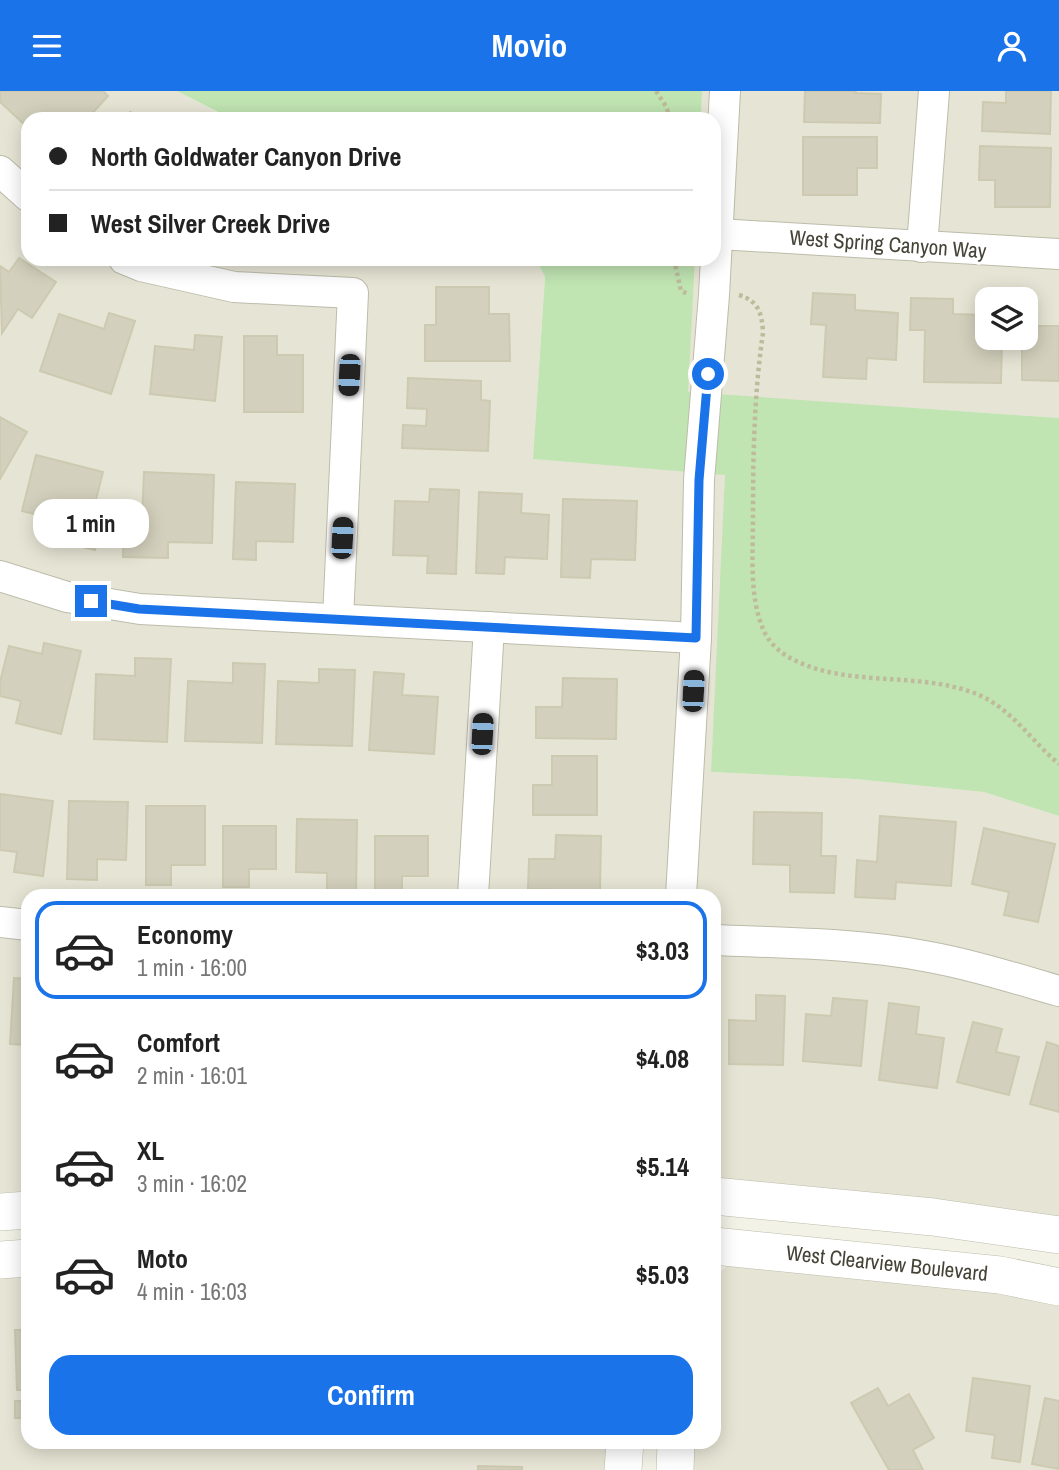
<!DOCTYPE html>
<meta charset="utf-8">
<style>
:root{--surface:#fff;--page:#f2f2f2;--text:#222;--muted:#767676;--line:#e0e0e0;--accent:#1a73e8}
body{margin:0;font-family:"Archivo Narrow",sans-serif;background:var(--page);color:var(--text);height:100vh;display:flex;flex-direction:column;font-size:26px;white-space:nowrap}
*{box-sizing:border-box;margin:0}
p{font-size:23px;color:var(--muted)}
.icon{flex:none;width:38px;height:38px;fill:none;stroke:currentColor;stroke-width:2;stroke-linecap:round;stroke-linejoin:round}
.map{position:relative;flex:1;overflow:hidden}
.sheet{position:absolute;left:21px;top:798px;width:700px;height:560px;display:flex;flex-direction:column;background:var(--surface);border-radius:21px;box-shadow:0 4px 18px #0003}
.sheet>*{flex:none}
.banner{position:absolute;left:21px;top:21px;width:700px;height:154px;border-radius:21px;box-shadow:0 4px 18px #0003;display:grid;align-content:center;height:154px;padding:0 28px;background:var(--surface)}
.buttons{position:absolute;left:975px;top:196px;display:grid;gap:14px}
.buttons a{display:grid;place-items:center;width:63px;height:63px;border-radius:14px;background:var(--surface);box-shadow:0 4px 18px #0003;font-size:35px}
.end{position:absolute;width:32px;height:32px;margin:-16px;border:9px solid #1a73e8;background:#fff;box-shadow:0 0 0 4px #fff}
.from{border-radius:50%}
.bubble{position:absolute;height:49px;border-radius:21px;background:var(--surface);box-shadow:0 4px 18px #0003;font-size:23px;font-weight:700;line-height:49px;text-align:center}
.car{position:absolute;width:21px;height:42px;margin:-21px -10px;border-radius:9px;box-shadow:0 0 5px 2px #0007;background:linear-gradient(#222 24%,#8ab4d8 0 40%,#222 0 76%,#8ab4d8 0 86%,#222 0)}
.banner b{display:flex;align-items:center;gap:24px;height:66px;font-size:26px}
.banner b+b{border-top:2px solid var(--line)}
.banner i{width:18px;height:18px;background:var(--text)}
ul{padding:12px 0 0;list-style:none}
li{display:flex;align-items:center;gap:21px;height:98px;margin:0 14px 10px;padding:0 14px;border:4px solid transparent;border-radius:21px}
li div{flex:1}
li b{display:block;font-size:26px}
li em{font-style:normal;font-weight:700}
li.on{border-color:var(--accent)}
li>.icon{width:63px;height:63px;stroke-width:1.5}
.cta{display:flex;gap:14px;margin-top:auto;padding:14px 28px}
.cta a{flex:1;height:80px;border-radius:21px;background:var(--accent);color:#fff;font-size:28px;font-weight:700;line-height:80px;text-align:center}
header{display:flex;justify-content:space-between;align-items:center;height:91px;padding:0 28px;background:var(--accent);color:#fff;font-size:32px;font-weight:700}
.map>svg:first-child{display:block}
</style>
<header><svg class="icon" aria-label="menu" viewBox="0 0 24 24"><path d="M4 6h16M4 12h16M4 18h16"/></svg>Movio<svg class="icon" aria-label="person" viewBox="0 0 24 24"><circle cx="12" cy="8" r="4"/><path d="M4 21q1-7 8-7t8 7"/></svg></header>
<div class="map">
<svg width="1059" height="1379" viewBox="0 0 1059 1379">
<rect width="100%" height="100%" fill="#f2f2e7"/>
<g fill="#e6e5d5" fill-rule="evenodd">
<path d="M0,0H177L217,21L313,28H28V168H536L545,186L533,368L682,380L695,168H714V28H701L702,0H1059V327L732,305L711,681L855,688L984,701L1059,725V1131L714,1088V805H28V1100L0,1102ZM987,208H1026V247H987Z"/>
<polygon points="728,1175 989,1199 1059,1211 1059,1379 691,1379 693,1351 714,1351 714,1184"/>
<polygon points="28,1180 28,1351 612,1351 610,1379 0,1379 0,1183"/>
</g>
<g fill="#c0e4b2">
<polygon points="177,0 702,0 701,28 312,28 218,21"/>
<polygon points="536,168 695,168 688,301 1059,327 1059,725 984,701 855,688 711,681 725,384 533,368 545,186"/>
</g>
<g fill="#d3d0bd" stroke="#cdcab1" stroke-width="2">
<polygon points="0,0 103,0 108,5 87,28 41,28 35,23 28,28 25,34 0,11"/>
<polygon points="805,0 856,0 855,2 881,3 880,32 804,31"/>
<polygon points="1006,0 1051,0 1050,43 982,40 983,11 1006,12"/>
<polygon points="130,21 144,28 127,28"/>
<polygon points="803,46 877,46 877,77 857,77 857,104 803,104"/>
<polygon points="980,55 1051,57 1050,116 995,116 995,89 979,89"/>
<polygon points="19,167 56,191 32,227 18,218 2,242 0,175 9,181"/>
<polygon points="436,196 489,196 489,223 509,223 510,270 425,270 425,234 436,234"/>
<polygon points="813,202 855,204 855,219 898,222 896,269 867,267 866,288 823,286 826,234 811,233"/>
<polygon points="911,207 953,208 953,223 987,224 987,247 1002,247 1001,292 924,291 925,239 910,239"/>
<polygon points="109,222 135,230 111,303 40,280 59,223 104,238"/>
<polygon points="1026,235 1059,235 1059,290 1022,289 1022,247 1026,247"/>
<polygon points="195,244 222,246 215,310 150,303 155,255 194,259"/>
<polygon points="244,245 277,245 277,264 303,264 303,321 244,321"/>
<polygon points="408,287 481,290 481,309 490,310 488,360 402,357 403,334 426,335 427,318 407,317"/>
<polygon points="0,326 27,341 0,388"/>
<polygon points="36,364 103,381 92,424 103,427 95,459 54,449 59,429 22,420"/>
<polygon points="144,381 214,384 212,452 168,451 168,467 123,466 124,429 142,430"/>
<polygon points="236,391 295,393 293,451 256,450 256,469 233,468"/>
<polygon points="430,398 459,399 456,483 427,482 428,465 393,464 395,410 429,411"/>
<polygon points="479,401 522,403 521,422 549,424 547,468 505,466 504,483 476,482"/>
<polygon points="563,408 637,410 635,469 591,468 590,487 561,486"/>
<polygon points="44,552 81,560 61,643 16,632 21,610 0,605 0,591 9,555 42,563"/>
<polygon points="135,567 171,568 167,651 94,648 96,583 135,585"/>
<polygon points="233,572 265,573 262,652 185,650 188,590 233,592"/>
<polygon points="319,578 355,579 352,655 276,653 278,590 319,592"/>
<polygon points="374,581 404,583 402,604 438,606 434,663 369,659"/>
<polygon points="563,587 617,588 616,648 536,647 536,616 562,616"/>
<polygon points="552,665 597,665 597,724 533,724 533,694 552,694"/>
<polygon points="0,703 53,710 43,785 14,781 17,761 0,759"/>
<polygon points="69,710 128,711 126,769 97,768 97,789 67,788"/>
<polygon points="146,715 205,715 205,774 171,774 171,794 146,794"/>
<polygon points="754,721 822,722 821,765 836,765 834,802 790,801 790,774 753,773"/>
<polygon points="880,725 956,731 951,795 896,791 895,808 855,806 857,769 877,771"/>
<polygon points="297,728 357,729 356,804 327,804 327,782 296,781"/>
<polygon points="223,735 276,735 276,778 249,778 249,796 223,796"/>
<polygon points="984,737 1055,753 1038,831 1004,824 1009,801 972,793"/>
<polygon points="556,744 601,745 600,800 528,798 529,768 555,768"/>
<polygon points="375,745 428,745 428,785 402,785 402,805 375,805"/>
<polygon points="14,887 28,888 28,954 10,953"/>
<polygon points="756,904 785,905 783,974 729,973 729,929 756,930"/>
<polygon points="833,907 867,910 861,975 803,970 806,923 831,925"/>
<polygon points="889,912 919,916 916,943 944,947 937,997 879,989"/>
<polygon points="973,931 1002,938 996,961 1019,966 1009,1004 957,991"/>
<polygon points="1047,951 1059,955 1059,1021 1030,1013"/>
<polygon points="15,1239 28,1239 28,1299 17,1299"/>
<polygon points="973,1287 1030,1295 1020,1371 992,1367 995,1344 966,1340"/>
<polygon points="878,1297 888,1315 909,1303 934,1347 913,1359 923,1379 889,1379 851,1312"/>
<polygon points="1045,1307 1059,1310 1059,1378 1032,1373"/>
<rect x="15" y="1310" width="13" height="17"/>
<polygon points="478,1375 522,1376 522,1379 478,1379"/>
</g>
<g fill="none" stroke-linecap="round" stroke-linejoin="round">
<g stroke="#bdbcaa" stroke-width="32">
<g id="minor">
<polyline points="0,80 28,105"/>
<polyline points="718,143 1059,163"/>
<polyline points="922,156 934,0"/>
<polyline points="124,168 141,175 234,196 353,202 338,528"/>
<polyline points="0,485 67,506 140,518 696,547"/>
<polyline points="473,805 489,536"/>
<polyline points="681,805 696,547 699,389 714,204 725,0"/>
<polyline points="0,831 28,834"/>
<path d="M714,849C783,852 855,852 924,865C970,873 1014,887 1059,900"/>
</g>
</g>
<g stroke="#bdbcaa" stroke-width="38">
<g id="tertiary">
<polyline points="714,1105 933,1126 1059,1144"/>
<polyline points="0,1121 28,1119"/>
<polyline points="714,1155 1000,1184 1059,1196"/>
<polyline points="0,1169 28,1167"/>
<polyline points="623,1379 625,1351"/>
<polyline points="675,1379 676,1351"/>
</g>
</g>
<g stroke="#bebb9c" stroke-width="4.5" stroke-dasharray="3.5 3.5" stroke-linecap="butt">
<polyline points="656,0 667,17 669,28"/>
<polyline points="674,168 681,200 689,203"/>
<path d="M739,204C759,210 762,223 763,242C754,303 753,366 753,427C753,463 749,505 763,538C768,551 780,562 792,568C848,597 916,580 974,602C1010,615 1031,650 1059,673"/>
</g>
<use href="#minor" stroke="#fff" stroke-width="30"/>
<use href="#tertiary" stroke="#fff" stroke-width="37"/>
</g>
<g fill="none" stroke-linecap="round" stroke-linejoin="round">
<polyline stroke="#1a73e8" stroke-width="9" points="91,510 139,518 696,547 699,389 708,283"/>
</g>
<g text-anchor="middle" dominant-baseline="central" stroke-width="6" stroke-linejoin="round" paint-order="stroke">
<g font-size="21" fill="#454336" stroke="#fff">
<text transform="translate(888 153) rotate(4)">West Spring Canyon Way</text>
<text transform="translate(887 1172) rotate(6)">West Clearview Boulevard</text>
</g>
</g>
</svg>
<div class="buttons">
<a><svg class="icon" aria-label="layers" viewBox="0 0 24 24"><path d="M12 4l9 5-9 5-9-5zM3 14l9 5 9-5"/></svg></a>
</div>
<i class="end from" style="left:708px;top:283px"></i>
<i class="end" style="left:91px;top:510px"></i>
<div class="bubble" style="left:33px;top:408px;width:116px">1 min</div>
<i class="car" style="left:349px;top:284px;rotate:183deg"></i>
<i class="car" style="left:342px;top:447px;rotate:3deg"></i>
<i class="car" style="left:693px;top:600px;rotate:3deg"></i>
<i class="car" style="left:482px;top:643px;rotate:3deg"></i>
<div class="banner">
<b><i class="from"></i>North Goldwater Canyon Drive</b>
<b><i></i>West Silver Creek Drive</b>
</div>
<section class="sheet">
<ul>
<li class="on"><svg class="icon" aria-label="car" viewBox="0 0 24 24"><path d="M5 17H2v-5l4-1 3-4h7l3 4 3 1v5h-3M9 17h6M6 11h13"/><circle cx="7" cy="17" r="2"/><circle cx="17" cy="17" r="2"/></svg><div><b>Economy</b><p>1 min · 16:00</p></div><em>$3.03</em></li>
<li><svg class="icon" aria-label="car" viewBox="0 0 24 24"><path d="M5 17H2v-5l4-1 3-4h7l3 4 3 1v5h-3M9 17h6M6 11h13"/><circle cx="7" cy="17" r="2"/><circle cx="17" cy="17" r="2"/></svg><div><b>Comfort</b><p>2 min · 16:01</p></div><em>$4.08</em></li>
<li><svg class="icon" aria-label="car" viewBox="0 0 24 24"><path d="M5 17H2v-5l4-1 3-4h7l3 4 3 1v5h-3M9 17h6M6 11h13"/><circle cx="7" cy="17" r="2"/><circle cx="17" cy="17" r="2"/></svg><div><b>XL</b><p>3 min · 16:02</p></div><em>$5.14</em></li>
<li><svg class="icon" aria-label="car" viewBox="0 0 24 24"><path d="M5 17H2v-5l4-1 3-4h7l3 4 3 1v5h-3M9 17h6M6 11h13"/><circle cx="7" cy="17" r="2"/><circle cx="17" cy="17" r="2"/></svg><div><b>Moto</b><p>4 min · 16:03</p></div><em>$5.03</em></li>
</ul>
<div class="cta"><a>Confirm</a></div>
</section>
</div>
